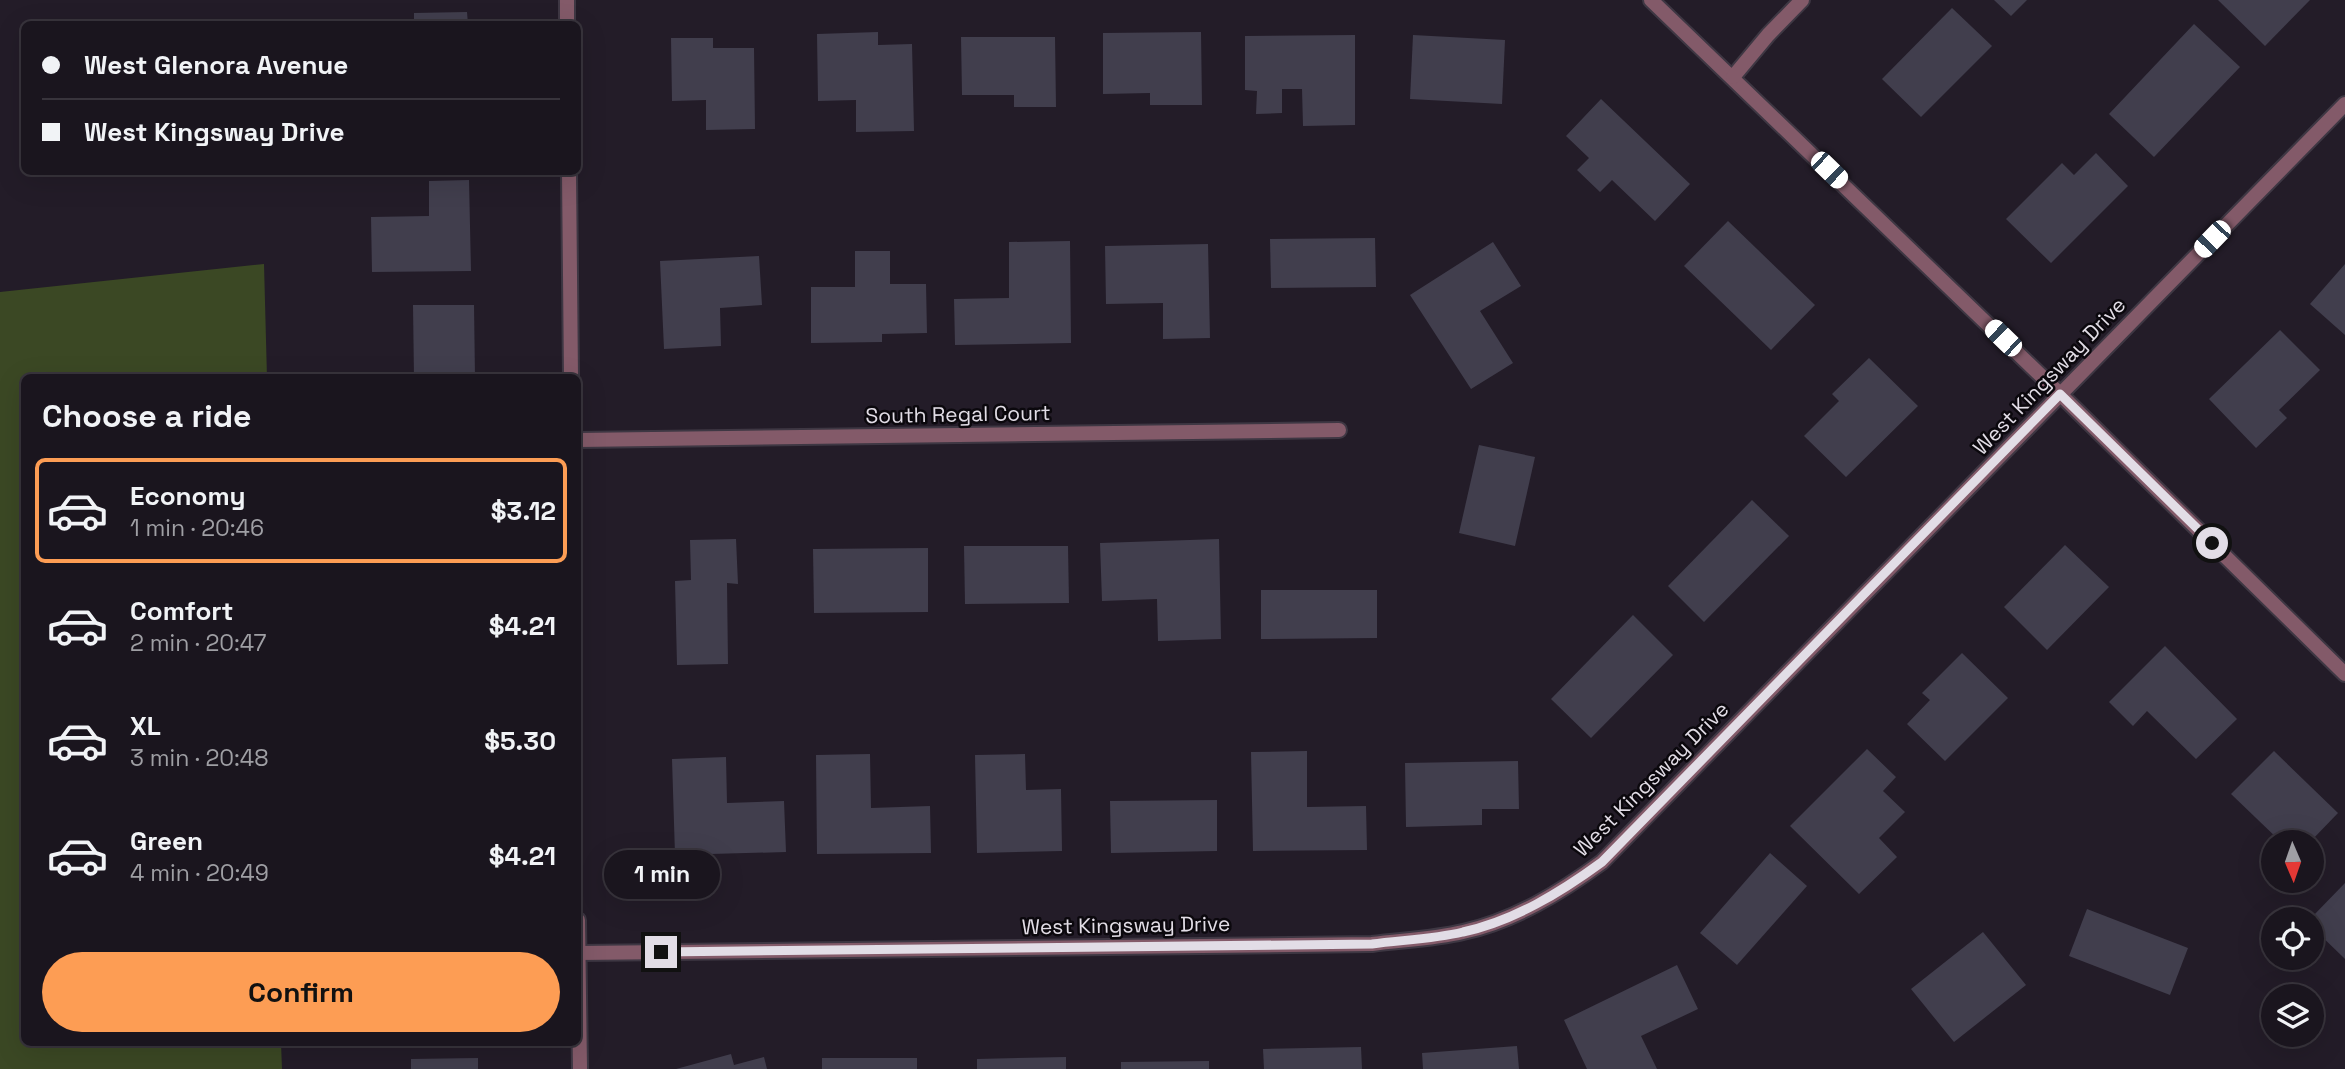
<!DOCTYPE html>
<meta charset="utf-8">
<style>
:root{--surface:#1a151e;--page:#27222b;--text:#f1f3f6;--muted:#9f9fa4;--line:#38343c;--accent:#fd9d54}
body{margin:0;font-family:"Space Grotesk",sans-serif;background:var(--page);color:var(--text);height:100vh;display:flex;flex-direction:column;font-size:26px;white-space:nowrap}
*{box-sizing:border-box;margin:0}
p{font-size:23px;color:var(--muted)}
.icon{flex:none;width:38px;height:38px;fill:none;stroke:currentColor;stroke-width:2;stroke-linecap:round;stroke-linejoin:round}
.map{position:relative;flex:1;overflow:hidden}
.side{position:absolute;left:21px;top:374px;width:560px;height:672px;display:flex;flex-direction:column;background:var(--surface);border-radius:10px;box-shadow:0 7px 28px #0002,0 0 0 2px var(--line)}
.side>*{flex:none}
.hud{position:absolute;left:21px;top:21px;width:560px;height:154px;border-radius:10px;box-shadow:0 7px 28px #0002,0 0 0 2px var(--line);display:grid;align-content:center;height:154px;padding:0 21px;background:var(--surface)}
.needle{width:46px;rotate:178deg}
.tools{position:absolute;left:2261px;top:830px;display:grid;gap:14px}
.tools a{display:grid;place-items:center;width:63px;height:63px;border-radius:50%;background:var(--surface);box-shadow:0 7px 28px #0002,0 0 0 2px var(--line);font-size:35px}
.end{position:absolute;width:32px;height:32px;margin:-16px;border:9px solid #e2dde6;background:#111;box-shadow:0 0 0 4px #111}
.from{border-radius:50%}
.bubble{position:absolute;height:49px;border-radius:24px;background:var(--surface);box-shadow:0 7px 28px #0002,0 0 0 2px var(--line);font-size:23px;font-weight:700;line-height:49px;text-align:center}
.car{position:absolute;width:21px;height:42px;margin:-21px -10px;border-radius:9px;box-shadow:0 0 5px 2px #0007;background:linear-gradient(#fff 24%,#345 0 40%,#fff 0 76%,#345 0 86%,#fff 0)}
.hud b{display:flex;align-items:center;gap:24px;height:66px;font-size:26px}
.hud b+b{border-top:2px solid var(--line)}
.hud i{width:18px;height:18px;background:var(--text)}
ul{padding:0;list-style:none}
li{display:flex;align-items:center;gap:21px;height:105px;margin:0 14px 10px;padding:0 7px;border:4px solid transparent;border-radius:10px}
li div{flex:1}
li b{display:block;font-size:26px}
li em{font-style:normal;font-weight:700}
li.current{border-color:var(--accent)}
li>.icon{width:63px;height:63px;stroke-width:1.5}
h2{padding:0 21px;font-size:32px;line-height:84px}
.button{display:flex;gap:14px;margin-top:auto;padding:14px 21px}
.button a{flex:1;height:80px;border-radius:42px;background:var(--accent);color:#111;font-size:28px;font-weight:700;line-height:80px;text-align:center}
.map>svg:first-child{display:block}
</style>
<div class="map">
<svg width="2345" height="1069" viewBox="0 0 2345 1069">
<rect width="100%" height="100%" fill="#231c28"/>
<polygon fill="#3b4824" points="264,264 267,378 24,378 24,1043 281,1043 282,1069 0,1069 0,292"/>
<g fill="#413e4d">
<polygon points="1994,0 2027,0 2011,16"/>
<polygon points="2218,0 2310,0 2265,46"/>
<polygon points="1952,8 1992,46 1921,117 1882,79"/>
<polygon points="467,12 468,24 414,24 414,13"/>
<polygon points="2194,24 2240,67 2154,157 2109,114"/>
<polygon points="878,32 878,45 912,44 914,131 856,132 856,100 818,101 817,34"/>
<polygon points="1201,32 1202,105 1150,105 1150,93 1103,94 1103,33"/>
<polygon points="1355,35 1355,125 1303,126 1302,89 1282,89 1282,113 1256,114 1257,91 1245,90 1245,36"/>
<polygon points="1413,35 1505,40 1502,104 1410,99"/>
<polygon points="961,37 1055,37 1056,107 1014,107 1014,95 962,95"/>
<polygon points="671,38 713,38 713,48 754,48 755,129 706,130 706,100 672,101"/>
<polygon points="1601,99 1690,184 1655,221 1612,180 1600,192 1577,170 1589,158 1566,136"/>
<polygon points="2096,153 2128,186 2051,263 2006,219 2062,163 2074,175"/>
<polygon points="469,180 471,271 372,272 371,217 429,216 429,181"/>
<polygon points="1728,221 1815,305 1771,350 1684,266"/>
<polygon points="1375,238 1376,287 1271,288 1270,239"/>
<polygon points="1070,241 1071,343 955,345 954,299 1009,298 1009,242"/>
<polygon points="1493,242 1521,286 1480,311 1513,363 1471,389 1410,295"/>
<polygon points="1208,244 1210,338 1163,339 1163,303 1106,304 1105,246"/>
<polygon points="855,251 890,251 890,284 926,284 927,333 882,334 882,342 811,343 811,287 855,287"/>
<polygon points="759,256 762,305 720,308 721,346 664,349 660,261"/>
<polygon points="2345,264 2345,335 2310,304"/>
<polygon points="413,305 474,305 475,378 414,378"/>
<polygon points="2280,330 2320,370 2279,410 2287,418 2256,448 2209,399"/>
<polygon points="1869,358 1918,406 1846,477 1804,436 1839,401 1832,394"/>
<polygon points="1479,445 1535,457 1515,546 1459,533"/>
<polygon points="1752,500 1789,536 1704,622 1668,586"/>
<polygon points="736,539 738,584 727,583 728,664 677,665 675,581 691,580 690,540"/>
<polygon points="1219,539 1221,639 1158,641 1157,599 1102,601 1100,543"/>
<polygon points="2065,545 2109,587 2047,650 2004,607"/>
<polygon points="964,546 1068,546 1069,603 965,604"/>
<polygon points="928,548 928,612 814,613 813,549"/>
<polygon points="1261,590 1377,590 1377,638 1261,639"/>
<polygon points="1633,615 1673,655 1591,738 1551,699"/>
<polygon points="2165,646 2237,719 2196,759 2147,711 2133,726 2109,702"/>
<polygon points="1962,653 2008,698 1945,761 1907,724 1930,700 1922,693"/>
<polygon points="1867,749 1896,777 1883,791 1905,812 1879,838 1897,857 1859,894 1790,826"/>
<polygon points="1307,751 1307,807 1366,806 1367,850 1253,851 1251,752"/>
<polygon points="2274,751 2338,813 2310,842 2281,842 2231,794"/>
<polygon points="870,754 871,808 930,806 931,853 817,854 816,755"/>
<polygon points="1025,754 1026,790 1061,789 1062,851 977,853 975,755"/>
<polygon points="726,757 727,803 784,801 786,852 675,855 672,759"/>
<polygon points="1518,761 1519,809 1482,809 1482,825 1406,827 1405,763"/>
<polygon points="1217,800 1217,851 1111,853 1110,801"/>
<polygon points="1770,853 1807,886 1737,965 1700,933"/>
<polygon points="2345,883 2345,959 2312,927 2312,917"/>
<polygon points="2087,909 2188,948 2170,995 2069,956"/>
<polygon points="1983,932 2026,985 1954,1042 1911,989"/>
<polygon points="1677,965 1698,1009 1641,1036 1657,1069 1587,1069 1564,1020"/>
<polygon points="1517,1046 1519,1069 1423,1069 1422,1053"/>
<polygon points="1361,1047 1362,1069 1264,1069 1263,1049"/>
<polygon points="731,1054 734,1065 764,1057 767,1069 676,1069"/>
<polygon points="1066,1057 1066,1069 977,1069 977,1059"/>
<polygon points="478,1058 478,1069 411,1069 411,1059"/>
<rect x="822" y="1058" width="95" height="11"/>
<polygon points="1209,1061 1209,1069 1121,1069 1121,1062"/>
</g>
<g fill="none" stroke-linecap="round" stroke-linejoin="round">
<g stroke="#3e3743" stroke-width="18">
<g id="street">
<polyline points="567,0 567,24"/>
<polyline points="1651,0 2060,394 2345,674"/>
<polyline points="1733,77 1768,35 1802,0"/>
<polyline points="569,172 571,378"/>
<polyline points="578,440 1339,430"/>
<polyline points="578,920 580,1069"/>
<path d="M578,953L1372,944C1402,940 1434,939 1463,932C1514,921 1561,892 1602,862L2345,104"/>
</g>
</g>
<use href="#street" stroke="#835a69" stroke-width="14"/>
</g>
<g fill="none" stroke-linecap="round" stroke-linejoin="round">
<path stroke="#e2dde6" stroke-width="9" d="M661,952L1372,944C1402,940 1434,939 1463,932C1514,921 1561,892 1602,862L2060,394L2212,543"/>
</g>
<g text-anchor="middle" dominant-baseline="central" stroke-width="5" stroke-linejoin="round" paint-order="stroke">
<g font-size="21" fill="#e2dde6" stroke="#0b080d">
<text transform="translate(2049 376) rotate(-46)">West Kingsway Drive</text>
<text transform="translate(958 414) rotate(-1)">South Regal Court</text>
<text transform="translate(1651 779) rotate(-45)">West Kingsway Drive</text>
<text transform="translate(1126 925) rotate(-1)">West Kingsway Drive</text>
</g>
</g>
</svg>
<div class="tools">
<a><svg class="needle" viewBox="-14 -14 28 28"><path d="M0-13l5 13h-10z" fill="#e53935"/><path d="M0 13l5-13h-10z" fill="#9f9fa4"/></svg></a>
<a><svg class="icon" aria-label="locate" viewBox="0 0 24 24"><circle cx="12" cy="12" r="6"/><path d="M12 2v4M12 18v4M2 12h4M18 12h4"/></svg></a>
<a><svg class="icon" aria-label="layers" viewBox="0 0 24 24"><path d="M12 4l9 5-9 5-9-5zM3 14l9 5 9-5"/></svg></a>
</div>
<i class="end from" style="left:2212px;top:543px"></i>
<i class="end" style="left:661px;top:952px"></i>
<div class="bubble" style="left:604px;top:850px;width:116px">1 min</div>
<i class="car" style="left:1829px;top:170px;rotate:134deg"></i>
<i class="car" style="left:2212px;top:239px;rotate:224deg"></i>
<i class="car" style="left:2003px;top:338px;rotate:314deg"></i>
<div class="hud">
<b><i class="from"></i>West Glenora Avenue</b>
<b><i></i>West Kingsway Drive</b>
</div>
<section class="side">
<h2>Choose a ride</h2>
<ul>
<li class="current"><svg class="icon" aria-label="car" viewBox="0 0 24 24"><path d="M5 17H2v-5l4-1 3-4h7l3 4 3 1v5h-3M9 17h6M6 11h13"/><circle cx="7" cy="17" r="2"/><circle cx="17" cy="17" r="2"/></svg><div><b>Economy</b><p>1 min · 20:46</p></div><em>$3.12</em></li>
<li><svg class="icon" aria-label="car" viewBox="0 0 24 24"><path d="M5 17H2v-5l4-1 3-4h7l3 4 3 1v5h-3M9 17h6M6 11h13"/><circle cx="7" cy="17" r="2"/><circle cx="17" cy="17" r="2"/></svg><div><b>Comfort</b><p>2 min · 20:47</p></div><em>$4.21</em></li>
<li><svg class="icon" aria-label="car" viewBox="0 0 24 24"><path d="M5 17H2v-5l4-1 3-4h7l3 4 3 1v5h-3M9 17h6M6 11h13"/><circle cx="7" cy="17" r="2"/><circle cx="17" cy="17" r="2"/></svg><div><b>XL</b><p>3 min · 20:48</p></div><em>$5.30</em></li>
<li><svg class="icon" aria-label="car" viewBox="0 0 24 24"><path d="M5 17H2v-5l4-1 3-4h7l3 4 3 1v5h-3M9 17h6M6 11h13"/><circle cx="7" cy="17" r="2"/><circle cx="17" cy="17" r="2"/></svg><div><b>Green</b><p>4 min · 20:49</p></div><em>$4.21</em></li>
</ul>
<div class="button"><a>Confirm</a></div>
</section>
</div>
